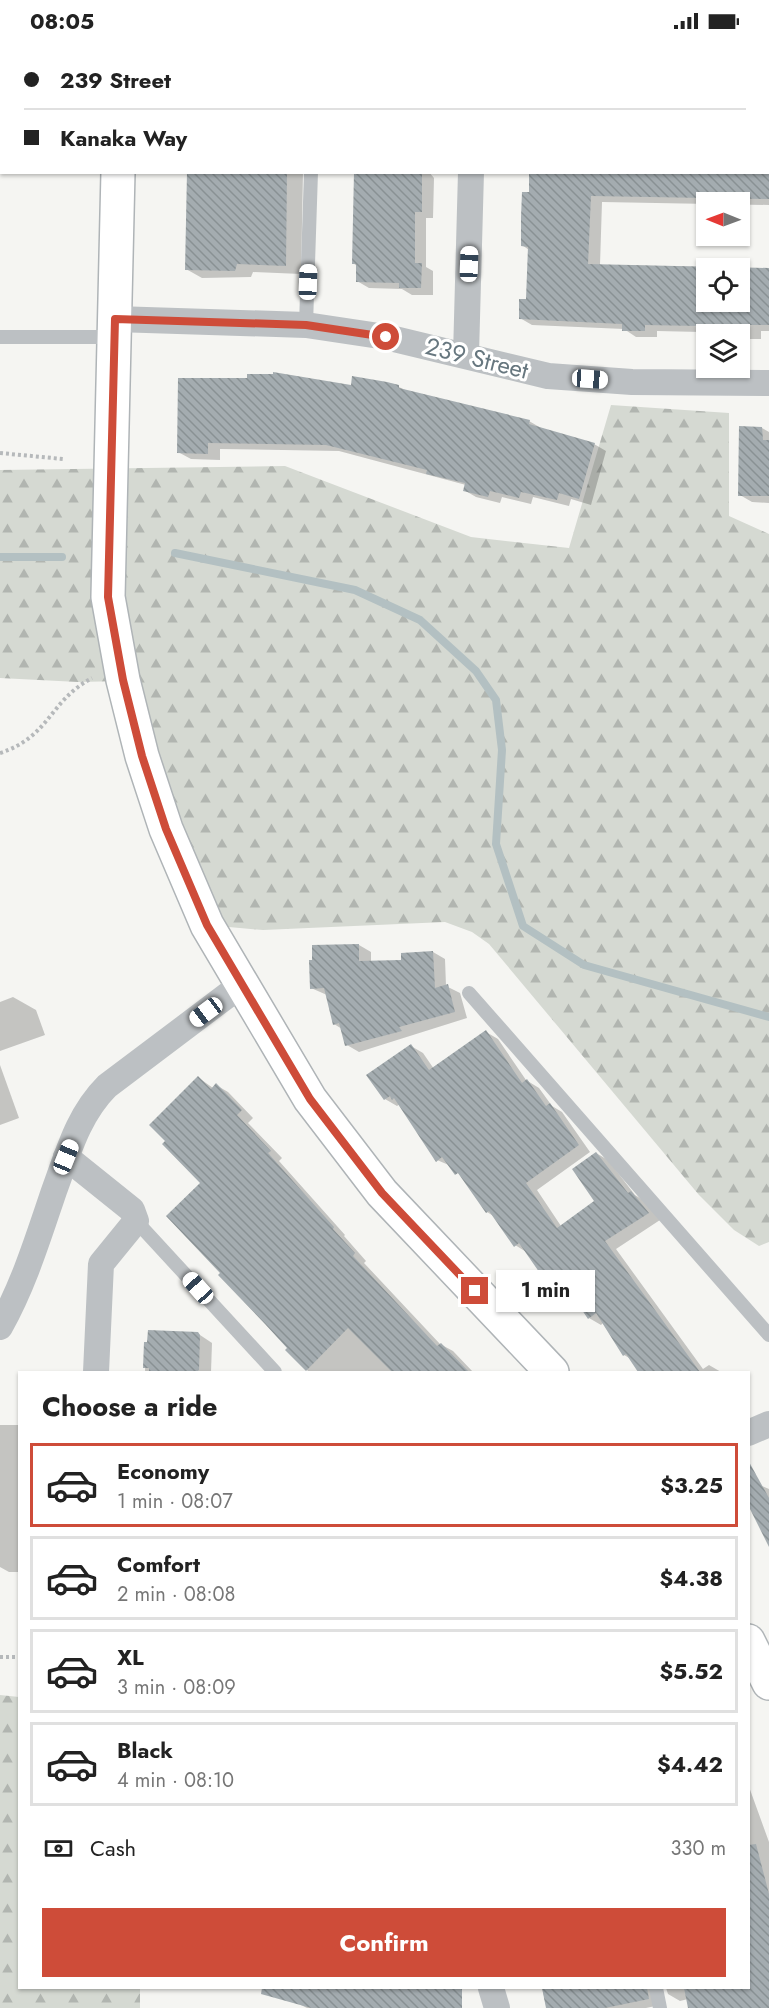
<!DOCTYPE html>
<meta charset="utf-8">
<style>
:root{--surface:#fff;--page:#f2f2f2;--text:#222;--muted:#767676;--line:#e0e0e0;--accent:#ce4c39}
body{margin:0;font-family:Jost,sans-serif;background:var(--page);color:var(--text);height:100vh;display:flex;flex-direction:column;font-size:22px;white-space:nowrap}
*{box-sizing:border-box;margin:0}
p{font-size:20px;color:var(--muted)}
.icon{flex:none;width:33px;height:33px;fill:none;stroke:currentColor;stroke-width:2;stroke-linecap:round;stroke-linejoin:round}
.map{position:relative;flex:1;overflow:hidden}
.panel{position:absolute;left:18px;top:1329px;width:732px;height:618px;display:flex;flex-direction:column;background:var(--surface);border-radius:0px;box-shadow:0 2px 4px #0004}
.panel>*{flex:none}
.banner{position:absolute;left:0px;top:0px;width:770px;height:132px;box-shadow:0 2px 4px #0004;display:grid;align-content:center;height:132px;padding:0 24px;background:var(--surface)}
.needle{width:39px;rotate:271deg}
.controls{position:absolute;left:696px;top:150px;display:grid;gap:12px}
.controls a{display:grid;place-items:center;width:54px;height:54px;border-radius:0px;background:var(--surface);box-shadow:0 2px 4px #0004;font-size:30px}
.end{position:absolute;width:27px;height:27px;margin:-14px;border:8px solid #ce4c39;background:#fff;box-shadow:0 0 0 3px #fff}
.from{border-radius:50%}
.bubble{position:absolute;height:42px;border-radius:0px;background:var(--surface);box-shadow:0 2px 4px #0004;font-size:20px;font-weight:700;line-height:42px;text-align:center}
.car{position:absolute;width:18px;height:36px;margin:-18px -9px;border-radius:8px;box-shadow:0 0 4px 2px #0007;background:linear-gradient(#fff 24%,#345 0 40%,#fff 0 76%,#345 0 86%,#fff 0)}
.banner b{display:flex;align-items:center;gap:21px;height:57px;font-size:22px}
.banner b+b{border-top:2px solid var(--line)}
.banner i{width:15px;height:15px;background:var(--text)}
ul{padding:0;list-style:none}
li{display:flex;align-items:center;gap:18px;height:84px;margin:0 12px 9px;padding:0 12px;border:3px solid var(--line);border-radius:0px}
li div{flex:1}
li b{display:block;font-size:22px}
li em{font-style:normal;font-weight:700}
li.on{border-color:var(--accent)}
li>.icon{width:54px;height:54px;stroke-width:1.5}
h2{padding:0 24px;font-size:27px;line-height:72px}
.pay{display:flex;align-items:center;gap:15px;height:66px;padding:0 24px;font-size:22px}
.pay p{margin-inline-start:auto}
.primary-button{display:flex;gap:12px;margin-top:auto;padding:12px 24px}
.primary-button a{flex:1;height:69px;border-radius:0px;background:var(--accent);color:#fff;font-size:24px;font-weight:700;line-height:69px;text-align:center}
.status{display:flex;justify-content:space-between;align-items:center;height:42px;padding:0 30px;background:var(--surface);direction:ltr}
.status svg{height:16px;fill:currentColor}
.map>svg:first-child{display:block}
</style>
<div class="status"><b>08:05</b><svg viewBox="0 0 49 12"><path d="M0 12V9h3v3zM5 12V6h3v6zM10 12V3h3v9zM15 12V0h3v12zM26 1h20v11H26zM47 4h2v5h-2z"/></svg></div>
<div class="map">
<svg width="769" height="1966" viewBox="0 0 769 1966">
<defs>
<pattern id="forest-firs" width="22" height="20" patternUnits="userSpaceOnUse" patternTransform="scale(1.5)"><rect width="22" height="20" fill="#d5d9d2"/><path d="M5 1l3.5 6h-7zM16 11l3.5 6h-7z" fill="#b1b5b0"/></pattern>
<pattern id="building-back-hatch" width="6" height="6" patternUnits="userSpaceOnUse" patternTransform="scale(1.5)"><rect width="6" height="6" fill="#a4acb0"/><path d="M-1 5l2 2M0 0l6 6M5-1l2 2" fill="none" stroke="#899194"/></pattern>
</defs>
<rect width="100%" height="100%" fill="#f5f5f2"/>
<g fill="url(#forest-firs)">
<polygon points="611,363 729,371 729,474 769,492 769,1200 759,1204 734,1188 699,1153 489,902 472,890 445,880 263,888 207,883 123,639 78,640 0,636 0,428 285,424 471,495 569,506"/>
<polygon points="0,1653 19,1655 20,1946 140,1946 140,1966 0,1966"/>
</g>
<g fill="#0003" fill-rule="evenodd">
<polygon points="191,0 305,0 191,2"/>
<polygon points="392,0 429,0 430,2 393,2"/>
<path d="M769,91V163L602,160L600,223L769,226V289H761V297H740V292L706,293L701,290L657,289V295H636L624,287L532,283L520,276L528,258L529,208L522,203L524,151L768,130ZM706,226H740V260H706Z"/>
<polygon points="188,130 303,130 301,232 253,230 251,235 202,236 186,227"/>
<polygon points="355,130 429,130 434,136 433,176 426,176 426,225 433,229 433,253 412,253 402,247 369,246 357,239 357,224 353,221"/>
<polygon points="352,345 399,345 407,349 529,379 541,386 594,402 606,409 591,463 571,457 569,464 533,455 531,462 502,455 500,461 476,455 464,448 466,443 339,409 220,407 220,418 191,417 178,410"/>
<polygon points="741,386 762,386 769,390 769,461 752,460 740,453"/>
<polygon points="359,903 371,910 371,920 403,920 433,910 445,917 446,944 460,951 467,976 359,1010 347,1003 342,987 334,982 327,953 311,946"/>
<polygon points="13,955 36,968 45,993 0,1009 0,960"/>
<polygon points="486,990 498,997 526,1038 539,1046 552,1064 562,1070 590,1110 537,1148 561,1184 596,1159 596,1111 608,1118 635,1153 643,1158 660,1178 616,1207 703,1327 709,1323 721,1330 641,1330 631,1317 624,1313 603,1281 601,1283 589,1276 564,1239 557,1243 545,1236 528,1211 515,1203 495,1175 487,1170 463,1136 451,1124 437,1118 400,1062 397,1064 385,1057 411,1004 423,1011 434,1027"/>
<polygon points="0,1023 19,1076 0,1083"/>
<polygon points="199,1036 213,1046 216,1043 228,1050 253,1076 248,1081 282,1116 279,1119 345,1193 344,1194 366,1219 364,1221 440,1302 453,1309 473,1330 309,1330 287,1308 289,1306 203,1141"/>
<polygon points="197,1291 212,1301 211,1330 145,1330 146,1301"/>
<polygon points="0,1383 20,1383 20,1530 9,1530 0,1525"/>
<polygon points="762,1444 769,1447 769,1492"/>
<polygon points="748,1742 769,1800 769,1966 689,1966 688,1957 680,1959 668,1952 666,1946 659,1949 660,1963 646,1966 547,1966 542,1946 748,1946"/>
<polygon points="304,1946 435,1946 443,1950 439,1966 307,1966 299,1962"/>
</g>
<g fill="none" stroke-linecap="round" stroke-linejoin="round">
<g stroke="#b3c0c2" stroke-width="8">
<polyline points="175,511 355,548 420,578 476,629 496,658 502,708 496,802 523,884 584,923 769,975"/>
<polyline points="0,515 62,515"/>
</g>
</g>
<g fill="url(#building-back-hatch)" fill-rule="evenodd">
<polygon points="187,130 287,130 286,224 237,222 235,229 185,228"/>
<polygon points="354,130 422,130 422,170 415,170 415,221 422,221 421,246 399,246 399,241 356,240 356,222 352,222"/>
<path d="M529,130H769V157L591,154L588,222L769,226V283H749V291L699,290V284L645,283V289H622V282L519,277V257H526L528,205L521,204V175L522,150H529ZM706,226H740V260H706Z"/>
<polygon points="273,330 351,343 352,334 387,340 399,343 399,346 530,378 529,382 595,401 579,457 559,451 557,458 521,450 519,456 490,449 488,455 463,449 465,441 426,432 427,428 326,403 208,401 208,412 177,411 178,336 247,336 247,332 273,332"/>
<polygon points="739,384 762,385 763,398 769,398 769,454 738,454"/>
<polygon points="359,902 359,919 401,918 401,911 433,909 435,946 448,942 455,970 399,985 402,989 345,1004 339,981 333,983 324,946 310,947 309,918 312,918 312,903"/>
<polygon points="486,988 522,1041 527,1037 546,1064 550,1061 579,1103 526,1141 557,1186 594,1159 572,1127 596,1110 628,1151 631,1149 649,1171 605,1199 700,1330 638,1330 626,1312 623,1314 596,1271 588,1277 556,1229 544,1237 519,1201 514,1205 489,1169 486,1171 458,1131 455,1133 442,1115 436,1120 394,1056 392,1058 390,1054 384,1058 366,1033 411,1002 429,1028"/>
<polygon points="198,1034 211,1047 216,1041 242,1068 237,1073 271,1109 268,1111 334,1185 333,1187 355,1211 353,1214 437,1304 441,1301 469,1330 392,1330 348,1286 306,1329 285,1308 287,1306 265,1282 218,1233 220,1231 166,1174 200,1141 162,1102 165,1099 149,1083"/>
<polygon points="148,1288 198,1290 200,1293 199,1328 196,1330 149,1330 149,1326 143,1326 144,1300 147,1300"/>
<polygon points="748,1418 769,1456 769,1505 748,1463"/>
<polygon points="756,1802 769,1852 769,1966 688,1966 684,1946 748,1946 748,1803"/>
<polygon points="262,1946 462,1946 462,1966 311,1966 261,1952"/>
<polygon points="542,1946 647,1946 649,1957 605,1966 546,1966"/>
</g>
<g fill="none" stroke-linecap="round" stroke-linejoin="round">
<g stroke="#afb4b7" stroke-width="36">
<g id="secondary">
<polyline points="121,2 121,0"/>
<polyline points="118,130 108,555 123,638 142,714 166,787 207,883 310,1057 382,1151 552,1330"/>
<polyline points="748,1599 769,1641"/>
</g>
</g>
<g stroke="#b6b9bb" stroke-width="4" stroke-dasharray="3 3" stroke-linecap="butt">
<polyline points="0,411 63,417"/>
<path d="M0,711C50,695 49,659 92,636"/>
<polyline points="0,1615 20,1615"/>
</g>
<g stroke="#bcc0c3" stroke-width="14">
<polyline points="314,2 314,0"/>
<polyline points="306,283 311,130"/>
<polyline points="0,295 114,295"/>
<polyline points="469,951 769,1293"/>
<polyline points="136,1179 275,1330"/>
<polyline points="656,1946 660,1966"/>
</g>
<g stroke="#bcc0c3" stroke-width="26">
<polyline points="768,38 769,38"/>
<polyline points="115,277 306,283 386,295 548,334 632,340 769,341"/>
<polyline points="466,313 471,130"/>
<polyline points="66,1115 132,1168 136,1179 101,1222 96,1330"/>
<path d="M0,1285C24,1242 38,1196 54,1149C68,1111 78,1073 107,1044L241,943"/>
<polyline points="748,1391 769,1382"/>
<polyline points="491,1946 497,1966"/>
</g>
<use href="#secondary" stroke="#fff" stroke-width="33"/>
</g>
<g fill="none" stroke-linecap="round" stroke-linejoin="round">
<polyline stroke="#ce4c39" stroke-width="8" points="386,295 306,283 115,277 108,555 123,638 142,714 166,787 207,883 310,1057 382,1151 475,1249"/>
</g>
<g text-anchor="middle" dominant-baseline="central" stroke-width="6" stroke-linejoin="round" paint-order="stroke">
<g font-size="24" fill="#67777f" stroke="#fff">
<text transform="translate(477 316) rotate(14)">239 Street</text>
</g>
</g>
</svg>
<div class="controls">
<a><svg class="needle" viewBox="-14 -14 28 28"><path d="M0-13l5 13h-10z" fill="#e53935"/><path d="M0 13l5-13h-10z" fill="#767676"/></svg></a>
<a><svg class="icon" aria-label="locate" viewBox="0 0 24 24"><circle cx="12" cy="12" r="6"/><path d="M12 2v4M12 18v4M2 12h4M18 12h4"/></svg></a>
<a><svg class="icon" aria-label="layers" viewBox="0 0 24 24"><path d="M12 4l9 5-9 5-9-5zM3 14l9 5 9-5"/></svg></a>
</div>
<i class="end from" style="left:386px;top:295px"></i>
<i class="end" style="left:475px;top:1249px"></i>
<div class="bubble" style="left:496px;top:1228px;width:99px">1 min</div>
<i class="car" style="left:469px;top:222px;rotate:2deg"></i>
<i class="car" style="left:308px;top:240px;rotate:2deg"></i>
<i class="car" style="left:590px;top:337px;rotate:94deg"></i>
<i class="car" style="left:206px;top:970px;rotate:233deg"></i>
<i class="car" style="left:66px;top:1115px;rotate:22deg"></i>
<i class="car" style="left:198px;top:1246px;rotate:318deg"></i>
<div class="banner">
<b><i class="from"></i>239 Street</b>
<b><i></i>Kanaka Way</b>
</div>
<section class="panel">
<h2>Choose a ride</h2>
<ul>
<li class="on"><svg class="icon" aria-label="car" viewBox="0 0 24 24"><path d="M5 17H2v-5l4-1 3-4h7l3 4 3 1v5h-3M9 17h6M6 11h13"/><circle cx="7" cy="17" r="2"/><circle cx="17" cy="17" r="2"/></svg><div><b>Economy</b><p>1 min · 08:07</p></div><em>$3.25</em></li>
<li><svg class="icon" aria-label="car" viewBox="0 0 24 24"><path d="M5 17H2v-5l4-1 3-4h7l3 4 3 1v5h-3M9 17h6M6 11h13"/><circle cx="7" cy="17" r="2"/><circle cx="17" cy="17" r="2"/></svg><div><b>Comfort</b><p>2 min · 08:08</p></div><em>$4.38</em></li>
<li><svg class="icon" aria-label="car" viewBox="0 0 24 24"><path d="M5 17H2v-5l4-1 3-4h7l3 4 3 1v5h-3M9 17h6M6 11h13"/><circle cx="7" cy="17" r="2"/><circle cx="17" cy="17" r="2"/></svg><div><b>XL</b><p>3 min · 08:09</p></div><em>$5.52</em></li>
<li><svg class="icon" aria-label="car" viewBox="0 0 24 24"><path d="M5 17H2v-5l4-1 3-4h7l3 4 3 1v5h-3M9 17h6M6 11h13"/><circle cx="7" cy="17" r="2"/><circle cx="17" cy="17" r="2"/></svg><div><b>Black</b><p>4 min · 08:10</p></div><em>$4.42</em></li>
</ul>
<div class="pay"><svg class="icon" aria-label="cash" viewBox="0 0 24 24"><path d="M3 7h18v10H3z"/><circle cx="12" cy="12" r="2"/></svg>Cash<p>330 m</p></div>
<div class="primary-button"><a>Confirm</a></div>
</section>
</div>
